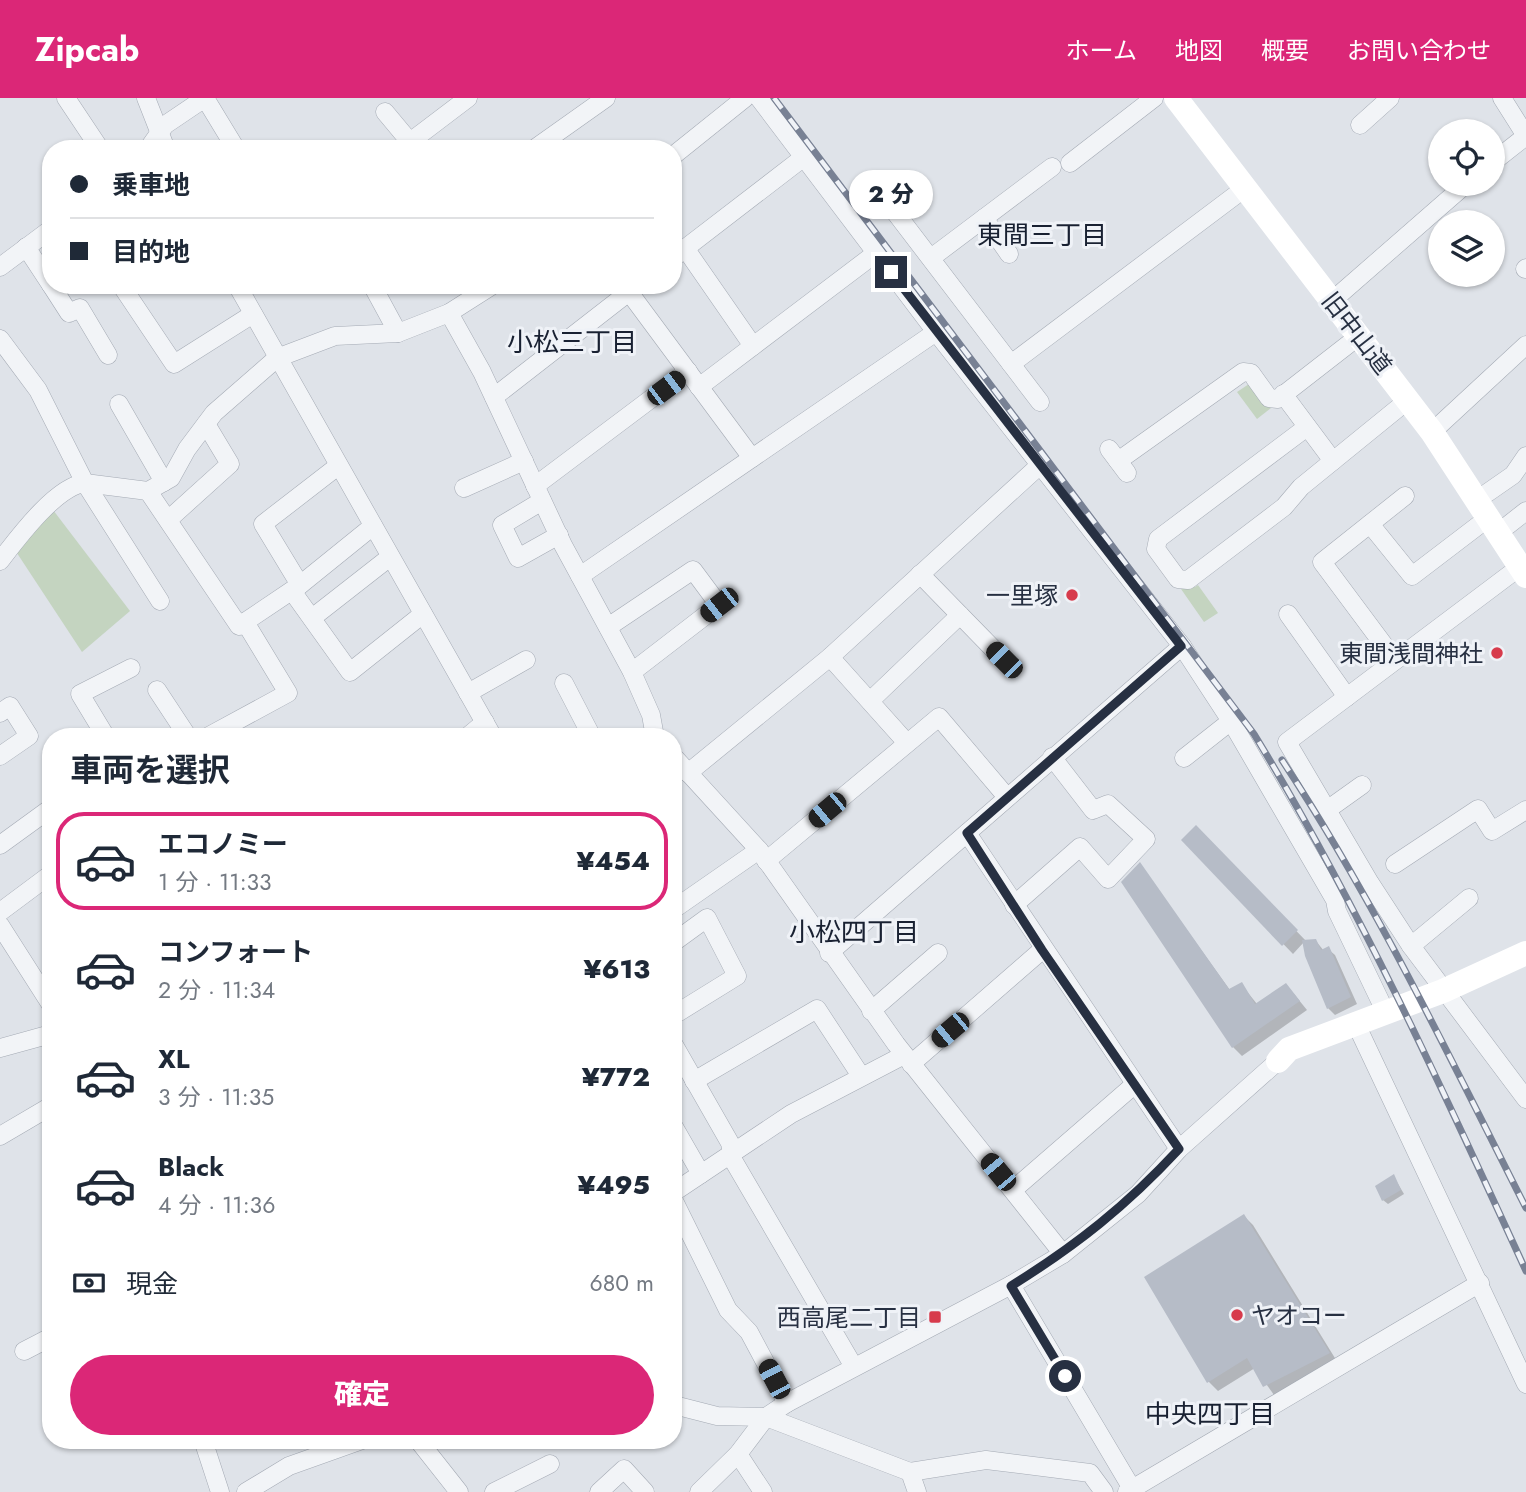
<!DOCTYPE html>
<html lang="ja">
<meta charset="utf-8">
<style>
:root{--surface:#fff;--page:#f2f2f3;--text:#1f2937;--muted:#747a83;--line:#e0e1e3;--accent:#db2777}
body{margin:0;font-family:Jost,"Noto Sans JP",sans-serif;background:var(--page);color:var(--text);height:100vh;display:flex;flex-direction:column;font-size:26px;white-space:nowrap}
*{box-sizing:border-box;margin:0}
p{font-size:23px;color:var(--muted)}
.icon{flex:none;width:38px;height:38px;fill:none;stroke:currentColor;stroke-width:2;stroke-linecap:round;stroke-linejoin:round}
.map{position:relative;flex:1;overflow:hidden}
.panel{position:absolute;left:42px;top:630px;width:640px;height:721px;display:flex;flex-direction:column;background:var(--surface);border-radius:28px;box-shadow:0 2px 5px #0004}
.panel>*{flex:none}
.banner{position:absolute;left:42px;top:42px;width:640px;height:154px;border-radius:28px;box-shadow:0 2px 5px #0004;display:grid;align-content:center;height:154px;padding:0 28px;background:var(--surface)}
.tools{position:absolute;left:1428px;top:21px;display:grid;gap:14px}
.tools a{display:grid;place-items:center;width:77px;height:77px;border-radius:50%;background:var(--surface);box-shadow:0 2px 5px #0004;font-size:35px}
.end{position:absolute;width:32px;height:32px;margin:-16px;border:9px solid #273042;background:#fff;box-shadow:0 0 0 4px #fff}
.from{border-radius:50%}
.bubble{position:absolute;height:49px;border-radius:24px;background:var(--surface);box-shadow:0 2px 5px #0004;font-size:23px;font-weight:800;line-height:49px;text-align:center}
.car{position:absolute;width:21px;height:42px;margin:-21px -10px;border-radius:9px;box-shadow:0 0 5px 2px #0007;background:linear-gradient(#222 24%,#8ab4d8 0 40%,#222 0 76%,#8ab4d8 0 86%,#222 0)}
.banner b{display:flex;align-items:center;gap:24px;height:66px;font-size:26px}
.banner b+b{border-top:2px solid var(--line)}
.banner i{width:18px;height:18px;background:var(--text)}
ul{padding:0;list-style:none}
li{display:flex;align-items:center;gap:21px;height:98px;margin:0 14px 10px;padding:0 14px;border:4px solid transparent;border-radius:28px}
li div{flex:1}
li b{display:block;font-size:26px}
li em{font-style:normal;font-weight:800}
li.active{border-color:var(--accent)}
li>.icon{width:63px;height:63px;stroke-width:1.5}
h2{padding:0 28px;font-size:32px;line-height:84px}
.pay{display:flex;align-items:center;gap:18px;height:77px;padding:0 28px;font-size:26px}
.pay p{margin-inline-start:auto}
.cta{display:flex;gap:14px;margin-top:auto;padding:14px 28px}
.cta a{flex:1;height:80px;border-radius:42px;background:var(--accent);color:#fff;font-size:28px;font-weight:800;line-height:80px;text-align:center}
header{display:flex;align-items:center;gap:42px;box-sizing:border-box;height:98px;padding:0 35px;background:var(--accent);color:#fff}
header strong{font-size:33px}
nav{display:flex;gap:38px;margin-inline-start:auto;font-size:24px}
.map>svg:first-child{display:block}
</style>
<header>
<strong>Zipcab</strong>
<nav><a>ホーム</a><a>地図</a><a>概要</a><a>お問い合わせ</a></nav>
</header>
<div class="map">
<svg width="1526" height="1394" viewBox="0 0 1526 1394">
<rect width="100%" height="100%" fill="#dfe3e9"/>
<g fill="#c4d4c0">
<polygon points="1252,284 1271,310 1257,321 1237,294"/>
<polygon points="50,408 130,513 82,554 13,449"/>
<polygon points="1191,484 1195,489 1198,487 1218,515 1204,524 1181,491"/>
</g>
<g fill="#0003">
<polygon points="1196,729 1307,844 1316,843 1324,853 1328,851 1335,857 1357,906 1335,917 1328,910 1304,844 1293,856 1183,742"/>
<polygon points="1140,767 1230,892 1241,886 1257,906 1294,896 1307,912 1242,958 1233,949"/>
<polygon points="1394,1079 1404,1096 1388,1106 1383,1102"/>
<polygon points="1244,1118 1253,1127 1338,1265 1274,1297 1255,1270 1218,1293 1209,1284 1146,1180"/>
</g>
<g fill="#b6bcc7">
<polygon points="1196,727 1298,832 1282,848 1181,742"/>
<polygon points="1140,764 1229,891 1242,884 1255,906 1286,885 1300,903 1232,950 1121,784"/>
<polygon points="1316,841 1321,852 1329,848 1351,899 1327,911 1305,858 1302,842"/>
<polygon points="1394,1076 1401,1092 1382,1103 1375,1088"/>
<polygon points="1244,1116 1330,1255 1263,1289 1247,1260 1207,1285 1144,1179"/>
</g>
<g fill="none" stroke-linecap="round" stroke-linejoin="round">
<g stroke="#a4aab4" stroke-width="19">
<g id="street">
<polyline points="66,0 100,51"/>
<polyline points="146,0 166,51"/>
<polyline points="759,0 936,234 1182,548 1231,623 1335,802 1337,813 1386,915"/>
<polyline points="1502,0 1526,38"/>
<polyline points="385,14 410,44 468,0"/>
<polyline points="1360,27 1390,0"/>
<polyline points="148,51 165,27 205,0 236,51"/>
<polyline points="534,51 606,0"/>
<polyline points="674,57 745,0"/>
<polyline points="1493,64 1526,38"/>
<polyline points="1070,65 1154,0"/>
<polyline points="913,99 895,114 1040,304"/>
<polyline points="984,120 1009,156"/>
<polyline points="26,149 51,187"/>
<polyline points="685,150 753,248"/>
<polyline points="674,159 804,59"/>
<polyline points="931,160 1052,69"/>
<polyline points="0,169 51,131"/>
<polyline points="1525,171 1526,170"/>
<polyline points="51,187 69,215 80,210 108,257"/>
<polyline points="121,187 174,266 253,216"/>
<polyline points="237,187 493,639"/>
<polyline points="372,187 398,235"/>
<polyline points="629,194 752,360"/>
<polyline points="1332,203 1466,86"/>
<polyline points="449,215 482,274 563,447 632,574 651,617 655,639"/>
<polyline points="0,241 38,292 85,385 148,393 171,380 187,351 214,315 277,260 335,238 398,235 449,215 493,187"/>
<polyline points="1011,266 1245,90"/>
<polyline points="699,289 876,155"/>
<polyline points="1283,296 1333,363"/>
<polyline points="494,299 638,187"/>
<polyline points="119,306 164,384"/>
<polyline points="1307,329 1158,441 1156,451 1178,481 1188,482 1284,409 1301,389 1408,302"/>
<polyline points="1432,334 1526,247"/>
<polyline points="1109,351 1127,375"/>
<polyline points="1118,363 1243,274 1251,275 1269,300 1278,301 1359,238"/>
<polyline points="535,388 688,273"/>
<polyline points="464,390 524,363"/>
<polyline points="148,393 239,528 300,487 373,428"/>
<polyline points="1477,402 1513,377 1526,358"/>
<polyline points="542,403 502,427 518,460 559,437"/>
<polyline points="168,422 230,366 206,326"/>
<polyline points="1370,426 1412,478 1488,420"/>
<polyline points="1498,435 1526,413"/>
<path d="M0,463C17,441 56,388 85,385L160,503"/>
<polyline points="1526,475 1513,474 1287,644 1370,785 1411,848 1526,1001"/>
<polyline points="920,476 1004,562"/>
<polyline points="580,478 936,234"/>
<polyline points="300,487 263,426 338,368"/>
<polyline points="292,493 350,574 423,516"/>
<polyline points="1288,516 1347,599"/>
<polyline points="312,520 390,459"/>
<polyline points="608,529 693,472 719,507 632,574"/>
<polyline points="830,559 907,645"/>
<polyline points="1395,562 1322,464 1405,398"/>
<polyline points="564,585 592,639"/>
<polyline points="157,592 188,639"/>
<polyline points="468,595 526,562"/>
<polyline points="870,603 960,517"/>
<polyline points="0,615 10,608 29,638 0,658"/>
<polyline points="106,639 80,596 131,570"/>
<polyline points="207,639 288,595 245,524"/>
<polyline points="467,639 485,624"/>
<polyline points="674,659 759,752 896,946 1063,1156"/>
<polyline points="1184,660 1231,623"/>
<polyline points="688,675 830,559 1040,367"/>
<polyline points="1327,712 1362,687"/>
<polyline points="967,735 1179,1051"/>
<polyline points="0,747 51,710"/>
<polyline points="766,763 939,619 1006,698"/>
<polyline points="1395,766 1478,711 1492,733 1526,712"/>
<polyline points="1014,807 1080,749 1108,781 1146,741 1108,706 1093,712 1052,659"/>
<polyline points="674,811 759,752"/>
<polyline points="0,814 51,776"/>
<polyline points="0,827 51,907"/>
<polyline points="674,844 707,820 737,878 674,917"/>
<polyline points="1411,848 1469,800"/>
<polyline points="829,855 1182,548"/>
<polyline points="871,913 938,855"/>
<polyline points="1356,926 1526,1286"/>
<polyline points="674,947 730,1045 733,1062 854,1269"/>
<polyline points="0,950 51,936"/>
<polyline points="911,966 1042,852"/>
<polyline points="694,983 817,911 861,978"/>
<polyline points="674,1029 701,1076"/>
<polyline points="0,1038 51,1008"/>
<polyline points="1013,1092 1134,987"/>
<polyline points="674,1094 791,1016 904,957"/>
<polyline points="674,1103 728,1212 749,1234 787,1305"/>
<polyline points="1011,1187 1134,1394"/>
<polyline points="24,1253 51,1239"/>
<polyline points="674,1307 717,1318 766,1319 910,1374 917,1394"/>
<polyline points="203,1342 220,1394"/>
<polyline points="418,1342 459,1394"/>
<polyline points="738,1356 763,1394"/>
<polyline points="910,1374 986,1362 1090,1375 1104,1394"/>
<polyline points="246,1394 289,1368 362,1342"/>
<polyline points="494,1394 550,1366"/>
<polyline points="599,1394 624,1371 645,1394"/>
<polyline points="699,1394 738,1356 766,1319 787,1305 1011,1187 1063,1156 1138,1096 1179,1051 1278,963"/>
<polyline points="1127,1394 1480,1185"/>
</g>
</g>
<use href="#street" stroke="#f2f4f7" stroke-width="18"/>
<g stroke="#fff" stroke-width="24">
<polyline points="1176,0 1432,334 1526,478"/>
<polyline points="1278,963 1289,951 1443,893 1526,855"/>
</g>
<g stroke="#788194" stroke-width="7">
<g id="rail">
<path d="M774,0L1254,636C1359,808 1442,990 1526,1173"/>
<path d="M1282,662C1376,805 1449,958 1526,1110"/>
</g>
</g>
<use href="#rail" stroke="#eff2f7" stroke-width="4.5" stroke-dasharray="13" stroke-linecap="butt"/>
</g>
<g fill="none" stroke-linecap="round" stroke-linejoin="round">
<path stroke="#273042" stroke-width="9" d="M891,174L1181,548L967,735L1042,852L1179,1051C1126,1108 1077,1147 1011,1188L1065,1278"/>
</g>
<g fill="#d73b4c" stroke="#eff2f7" stroke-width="2.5">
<circle cx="1072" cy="497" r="7"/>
<circle cx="1497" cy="555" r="7"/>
<circle cx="1237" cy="1217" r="7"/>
<rect x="928" y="1212" width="14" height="14" rx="3.5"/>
</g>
<g text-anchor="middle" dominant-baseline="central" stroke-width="6" stroke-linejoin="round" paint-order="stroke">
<g font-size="24" fill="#273042" stroke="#eff2f7">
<text transform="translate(1357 235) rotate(52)">旧中山道</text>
</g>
<g font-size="24" fill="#273042" stroke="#eff2f7" text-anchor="end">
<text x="1058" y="497">一里塚</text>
<text x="1483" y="555">東間浅間神社</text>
<text x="1251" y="1217" text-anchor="start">ヤオコー</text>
<text x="921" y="1219">西高尾二丁目</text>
</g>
<g font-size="26" fill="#192132" stroke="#eff2f7">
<text x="1042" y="137">東間三丁目</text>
<text x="572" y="244">小松三丁目</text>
<text x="854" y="834">小松四丁目</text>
<text x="1210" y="1316">中央四丁目</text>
</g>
</g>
</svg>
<div class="tools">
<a><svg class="icon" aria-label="locate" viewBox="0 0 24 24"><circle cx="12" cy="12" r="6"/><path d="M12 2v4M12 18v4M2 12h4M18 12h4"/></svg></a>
<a><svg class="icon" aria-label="layers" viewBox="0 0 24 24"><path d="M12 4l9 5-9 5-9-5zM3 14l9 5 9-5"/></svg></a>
</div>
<i class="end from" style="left:1065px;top:1278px"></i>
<i class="end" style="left:891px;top:174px"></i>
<div class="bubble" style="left:849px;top:72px;width:84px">2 分</div>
<i class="car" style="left:666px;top:290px;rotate:53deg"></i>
<i class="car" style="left:719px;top:507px;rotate:232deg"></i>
<i class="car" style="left:1004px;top:562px;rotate:315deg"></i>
<i class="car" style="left:827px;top:712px;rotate:230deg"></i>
<i class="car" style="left:950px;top:932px;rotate:230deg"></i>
<i class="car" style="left:998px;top:1074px;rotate:320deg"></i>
<i class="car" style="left:774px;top:1281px;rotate:332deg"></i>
<div class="banner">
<b><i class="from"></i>乗車地</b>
<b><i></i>目的地</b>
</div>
<section class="panel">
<h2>車両を選択</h2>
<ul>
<li class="active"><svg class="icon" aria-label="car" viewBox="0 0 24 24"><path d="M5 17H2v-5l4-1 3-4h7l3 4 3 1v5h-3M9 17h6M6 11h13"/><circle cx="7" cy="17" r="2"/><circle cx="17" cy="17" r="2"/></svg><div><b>エコノミー</b><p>1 分 · 11:33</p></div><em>¥454</em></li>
<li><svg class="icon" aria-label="car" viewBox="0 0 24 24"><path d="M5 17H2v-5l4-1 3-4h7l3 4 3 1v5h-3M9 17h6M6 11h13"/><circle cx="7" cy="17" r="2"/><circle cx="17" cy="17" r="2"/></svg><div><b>コンフォート</b><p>2 分 · 11:34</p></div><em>¥613</em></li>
<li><svg class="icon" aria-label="car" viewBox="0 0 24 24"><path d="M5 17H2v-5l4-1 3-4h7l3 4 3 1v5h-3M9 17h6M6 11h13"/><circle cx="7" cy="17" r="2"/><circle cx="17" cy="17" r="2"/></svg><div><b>XL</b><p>3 分 · 11:35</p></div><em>¥772</em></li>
<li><svg class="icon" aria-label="car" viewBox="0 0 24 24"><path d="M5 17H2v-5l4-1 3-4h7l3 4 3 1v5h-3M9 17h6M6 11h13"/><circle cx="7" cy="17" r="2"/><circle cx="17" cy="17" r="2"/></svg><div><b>Black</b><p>4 分 · 11:36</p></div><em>¥495</em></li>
</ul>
<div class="pay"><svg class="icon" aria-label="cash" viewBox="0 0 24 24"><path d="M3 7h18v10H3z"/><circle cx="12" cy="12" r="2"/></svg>現金<p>680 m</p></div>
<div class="cta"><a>確定</a></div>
</section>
</div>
